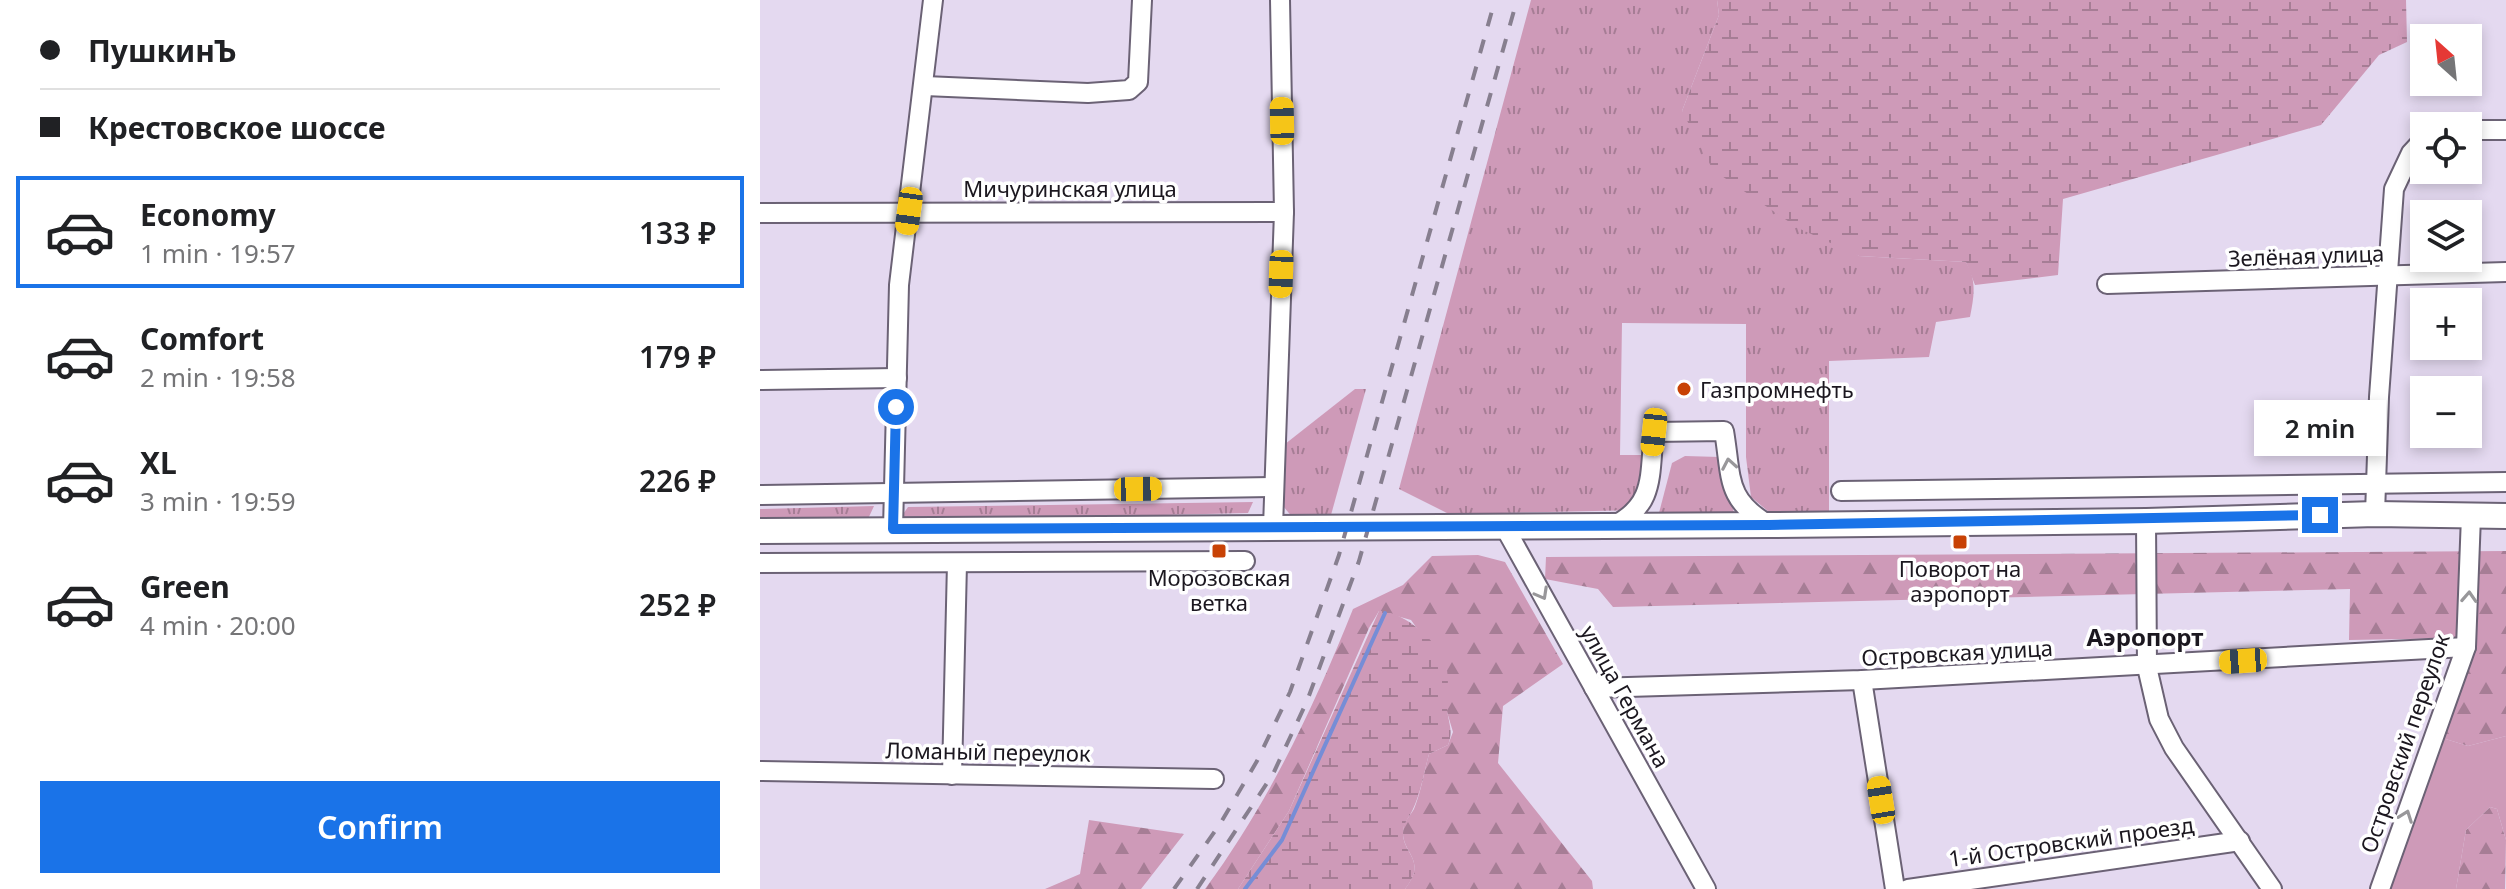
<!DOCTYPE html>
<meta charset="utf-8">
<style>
:root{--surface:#fff;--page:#f6f6f6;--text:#202124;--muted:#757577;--line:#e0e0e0;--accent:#1a73e8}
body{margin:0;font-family:"Noto Sans",sans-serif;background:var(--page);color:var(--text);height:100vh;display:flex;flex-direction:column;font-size:30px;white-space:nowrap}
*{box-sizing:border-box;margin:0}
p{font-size:26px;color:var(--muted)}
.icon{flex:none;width:44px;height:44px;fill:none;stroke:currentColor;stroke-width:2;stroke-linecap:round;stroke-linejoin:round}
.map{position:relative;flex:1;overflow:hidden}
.drawer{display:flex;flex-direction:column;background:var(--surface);width:760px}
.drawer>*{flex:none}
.top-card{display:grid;align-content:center;height:176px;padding:0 40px;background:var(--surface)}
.needle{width:52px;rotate:333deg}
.controls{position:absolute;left:1650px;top:24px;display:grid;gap:16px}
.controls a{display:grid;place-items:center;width:72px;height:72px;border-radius:0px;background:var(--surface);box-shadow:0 4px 12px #0003;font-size:40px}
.end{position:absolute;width:36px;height:36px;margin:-18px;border:10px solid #1a73e8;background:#fff;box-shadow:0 0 0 4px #fff}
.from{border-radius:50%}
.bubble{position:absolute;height:56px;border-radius:0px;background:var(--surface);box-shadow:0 4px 12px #0003;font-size:26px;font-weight:600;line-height:56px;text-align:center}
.car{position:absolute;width:24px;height:48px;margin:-24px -12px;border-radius:10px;box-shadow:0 0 6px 2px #0007;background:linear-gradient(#f5c518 24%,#345 0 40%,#f5c518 0 76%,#345 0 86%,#f5c518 0)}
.top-card b{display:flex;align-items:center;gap:28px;height:76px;font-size:30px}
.top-card b+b{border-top:2px solid var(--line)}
.top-card i{width:20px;height:20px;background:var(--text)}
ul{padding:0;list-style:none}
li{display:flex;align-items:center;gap:24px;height:112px;margin:0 16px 12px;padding:0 24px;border:4px solid transparent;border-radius:0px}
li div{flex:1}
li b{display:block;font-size:30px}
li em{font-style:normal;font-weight:600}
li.active{border-color:var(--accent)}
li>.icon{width:72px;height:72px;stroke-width:1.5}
.button{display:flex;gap:16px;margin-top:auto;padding:16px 40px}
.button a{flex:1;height:92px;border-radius:0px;background:var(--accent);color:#fff;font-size:32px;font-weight:600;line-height:92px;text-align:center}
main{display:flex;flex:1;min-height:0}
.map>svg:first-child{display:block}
</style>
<main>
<section class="drawer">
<div class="top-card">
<b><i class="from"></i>ПушкинЪ</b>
<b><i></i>Крестовское шоссе</b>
</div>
<ul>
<li class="active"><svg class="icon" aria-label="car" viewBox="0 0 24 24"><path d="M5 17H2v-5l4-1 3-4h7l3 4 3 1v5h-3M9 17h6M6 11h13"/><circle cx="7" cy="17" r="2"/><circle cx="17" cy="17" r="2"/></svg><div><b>Economy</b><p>1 min · 19:57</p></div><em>133 ₽</em></li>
<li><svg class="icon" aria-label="car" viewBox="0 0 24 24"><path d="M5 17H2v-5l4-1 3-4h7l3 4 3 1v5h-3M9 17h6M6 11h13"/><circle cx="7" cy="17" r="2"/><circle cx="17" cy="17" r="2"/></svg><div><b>Comfort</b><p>2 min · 19:58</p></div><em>179 ₽</em></li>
<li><svg class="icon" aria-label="car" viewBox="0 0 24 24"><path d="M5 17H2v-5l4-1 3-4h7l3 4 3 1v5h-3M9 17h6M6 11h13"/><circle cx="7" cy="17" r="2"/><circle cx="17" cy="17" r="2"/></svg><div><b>XL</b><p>3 min · 19:59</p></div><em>226 ₽</em></li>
<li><svg class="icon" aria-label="car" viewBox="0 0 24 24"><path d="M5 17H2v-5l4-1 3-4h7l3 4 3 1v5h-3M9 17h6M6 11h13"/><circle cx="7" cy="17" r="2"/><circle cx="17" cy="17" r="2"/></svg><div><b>Green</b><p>4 min · 20:00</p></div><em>252 ₽</em></li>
</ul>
<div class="button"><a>Confirm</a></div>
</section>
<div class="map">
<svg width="1746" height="889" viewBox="0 0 1746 889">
<defs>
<pattern id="grass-tufts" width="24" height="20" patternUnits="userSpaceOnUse" patternTransform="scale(2)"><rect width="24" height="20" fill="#ce9ab8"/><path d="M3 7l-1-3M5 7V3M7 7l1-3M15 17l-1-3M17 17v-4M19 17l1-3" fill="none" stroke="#a67d95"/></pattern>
<pattern id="forest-firs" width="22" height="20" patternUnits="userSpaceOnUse" patternTransform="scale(2)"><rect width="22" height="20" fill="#ce9ab8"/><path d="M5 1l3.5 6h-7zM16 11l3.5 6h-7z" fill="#a67d95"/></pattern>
<pattern id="wetland-marsh" width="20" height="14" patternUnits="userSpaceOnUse" patternTransform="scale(2)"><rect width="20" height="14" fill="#ce9ab8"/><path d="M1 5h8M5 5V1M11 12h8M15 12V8" fill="none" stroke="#a67d95"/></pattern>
</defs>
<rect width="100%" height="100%" fill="#e4d9f0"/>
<g fill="url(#grass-tufts)">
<path d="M771,0H957L959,15L922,111L1099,256L1206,262C1217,281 1214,296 1210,317L1176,322L1169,357L1069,361V512H1009L991,497L986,457V324L862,323L860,455H899L882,510L689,514L639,489Z"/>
<polygon points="595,389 606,389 571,515 533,518 518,500 520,448"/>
<polygon points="925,456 960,457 974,513 899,513 912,463"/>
<polygon points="493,502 488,513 189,520 141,517 148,507"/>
<polygon points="114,506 108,519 0,520 0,509"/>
</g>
<g fill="url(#forest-firs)">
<polygon points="1746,551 1746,736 1708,746 1676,736 1704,638 1589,640 1590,589 853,607 838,589 785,579 786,557"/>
<path d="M718,555L745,562L803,664L743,706L738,763L832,881L833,889H645C670,857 637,853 644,825C646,820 651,814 654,809C661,792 664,772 669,754L688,745L693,732L687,712V670L651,620L619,611L609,628L529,811L478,889H445C509,802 553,709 593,609L643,585L672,556Z"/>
<polygon points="1730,807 1737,809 1746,840 1745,889 1696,889 1706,830"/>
<polygon points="329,820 424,834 381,889 285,889 320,874"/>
</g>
<g fill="url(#wetland-marsh)">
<polygon points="957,0 1646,0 1647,42 1619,55 1561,125 1303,199 1298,275 1215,285 1206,262 1099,256 1038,228 953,170 922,111 959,15"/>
<path d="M619,611C645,611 683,645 687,670C689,682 687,696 687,708C688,723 694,730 688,745L669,754C664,772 661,792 653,809C651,814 646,820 644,826C637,853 670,857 645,889H478L529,811Z"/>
</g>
<polygon fill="#ce9ab8" points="1676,736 1708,746 1746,736 1746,840 1737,809 1730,807 1706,830 1696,889 1617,889"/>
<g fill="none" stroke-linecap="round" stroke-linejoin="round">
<polyline stroke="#768dd6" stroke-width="4" points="485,889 522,840 625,613"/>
<g stroke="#6b6275" stroke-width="22">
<g id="minor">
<polyline points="165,86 328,93 369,90 378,82 382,0"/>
<polyline points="1708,130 1746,130"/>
<polyline points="0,213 524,212"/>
<polyline points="1347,284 1746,272"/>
<polyline points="0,380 137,378"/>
<polyline points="1081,491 1746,482"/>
<polyline points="0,495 514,487"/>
<polyline points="1615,514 1619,397 1634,189 1651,153 1664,139"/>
<polyline points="1386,521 1387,667 1399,719 1414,748 1512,889"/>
<polyline points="744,526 946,889"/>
<path d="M853,526C896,505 889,474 894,432L964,431C972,478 965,499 1009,525"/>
<polyline points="513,527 524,212 520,0"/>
<polyline points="133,529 139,285 173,0"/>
<polyline points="0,563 485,561"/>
<polyline points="1102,680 1135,889"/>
<polyline points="834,688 1102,680 1706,647"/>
<polyline points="0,771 454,779"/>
<polyline points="192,775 197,563"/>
<polyline points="1148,889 1480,841"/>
<polyline points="1620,889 1706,647 1711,516"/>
</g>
</g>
<g stroke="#6b6275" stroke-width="28">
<polyline id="major" points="0,531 1009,525 1386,521 1615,514 1746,516"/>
</g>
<use href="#minor" stroke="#fff" stroke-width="18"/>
<use href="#major" stroke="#fff" stroke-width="24"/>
<g stroke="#877f8f" stroke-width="4" stroke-dasharray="14 14" stroke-linecap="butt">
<polyline points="414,889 460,824 497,761 530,692 579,555 735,0"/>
<polyline points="437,889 513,774 547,701 599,561 757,0"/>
</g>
</g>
<defs><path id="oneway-chevron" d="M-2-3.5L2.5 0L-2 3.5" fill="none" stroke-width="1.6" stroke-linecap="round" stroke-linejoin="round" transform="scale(2)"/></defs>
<g stroke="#98979a">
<use href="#oneway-chevron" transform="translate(969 464) rotate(-100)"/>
<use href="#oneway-chevron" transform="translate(782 594) rotate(61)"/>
<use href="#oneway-chevron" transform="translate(1709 597) rotate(-87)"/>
<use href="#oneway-chevron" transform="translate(1646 816) rotate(-70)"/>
</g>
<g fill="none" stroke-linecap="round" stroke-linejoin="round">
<polyline stroke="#1a73e8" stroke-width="10" points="136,407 133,529 1009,525 1560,515"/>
</g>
<g fill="#c84205" stroke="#fff" stroke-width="3">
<circle cx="924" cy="389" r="8"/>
<rect x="1192" y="534" width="16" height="16" rx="4"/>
<rect x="451" y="543" width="16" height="16" rx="4"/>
</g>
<g text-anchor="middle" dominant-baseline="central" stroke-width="7" stroke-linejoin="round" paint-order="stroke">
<g font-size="22" fill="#1b171f" stroke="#fff">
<text x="310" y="188">Мичуринская улица</text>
<text transform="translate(1546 255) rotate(-2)">Зелёная улица</text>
<text transform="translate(1197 652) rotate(-3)">Островская улица</text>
<text transform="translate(866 696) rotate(61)">улица Германа</text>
<text transform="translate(1644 743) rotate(-71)">Островский переулок</text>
<text transform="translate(228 751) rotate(1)">Ломаный переулок</text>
<text transform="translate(1311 841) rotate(-8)">1-й Островский проезд</text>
</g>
<g font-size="22" fill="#1b171f" stroke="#fff">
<text x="940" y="389" text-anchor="start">Газпромнефть</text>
<text x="1200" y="568">Поворот на<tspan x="1200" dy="25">аэропорт</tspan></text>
<text x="459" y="577">Морозовская<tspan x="459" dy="25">ветка</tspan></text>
</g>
<g font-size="24" font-weight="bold" fill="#1b171f" stroke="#fff">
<text x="1385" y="636">Аэропорт</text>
</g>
</g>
</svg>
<div class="controls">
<a><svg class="needle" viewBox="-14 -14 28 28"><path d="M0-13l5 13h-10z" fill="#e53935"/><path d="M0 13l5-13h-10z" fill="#757577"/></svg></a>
<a><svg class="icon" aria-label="locate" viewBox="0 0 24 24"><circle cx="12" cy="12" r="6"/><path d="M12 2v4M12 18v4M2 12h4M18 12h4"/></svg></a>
<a><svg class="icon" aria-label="layers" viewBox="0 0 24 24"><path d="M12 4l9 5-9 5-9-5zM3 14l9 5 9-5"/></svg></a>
<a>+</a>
<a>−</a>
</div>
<i class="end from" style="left:136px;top:407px"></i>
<i class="end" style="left:1560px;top:515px"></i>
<div class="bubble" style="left:1494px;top:400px;width:132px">2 min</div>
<i class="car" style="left:522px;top:121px;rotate:359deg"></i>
<i class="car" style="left:149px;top:211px;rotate:188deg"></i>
<i class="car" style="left:521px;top:274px;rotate:182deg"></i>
<i class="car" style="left:894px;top:432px;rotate:186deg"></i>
<i class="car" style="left:378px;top:489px;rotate:89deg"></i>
<i class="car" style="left:1483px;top:661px;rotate:266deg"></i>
<i class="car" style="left:1121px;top:800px;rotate:351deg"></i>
</div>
</main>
